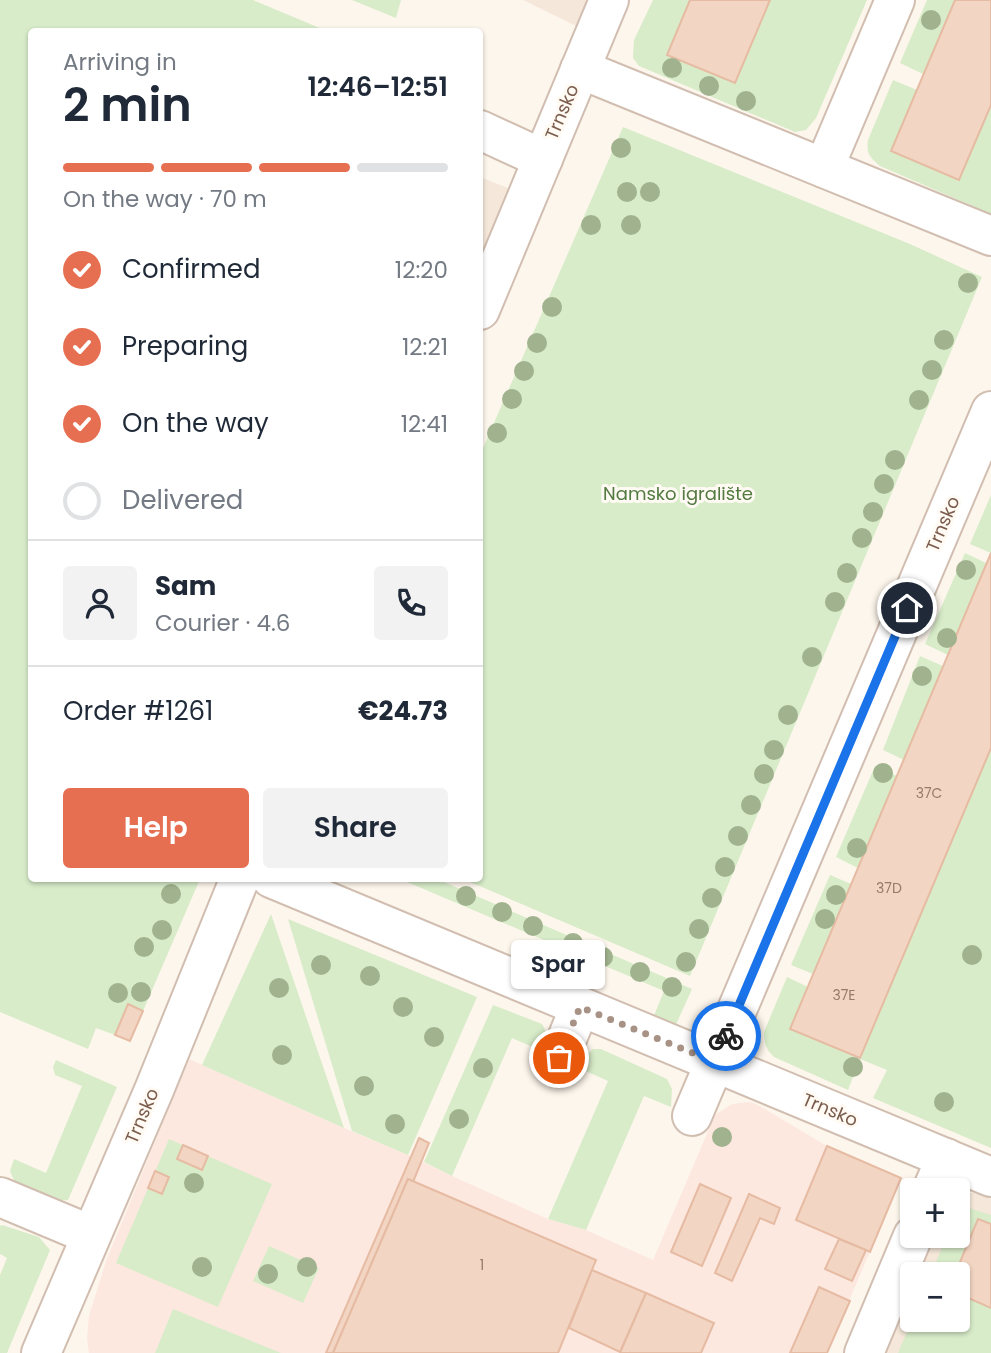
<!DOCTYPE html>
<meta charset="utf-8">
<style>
:root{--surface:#fff;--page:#f2f2f3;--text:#1f2937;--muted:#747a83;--line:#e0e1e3;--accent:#e76f51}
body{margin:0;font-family:Poppins,sans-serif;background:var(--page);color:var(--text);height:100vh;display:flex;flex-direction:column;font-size:26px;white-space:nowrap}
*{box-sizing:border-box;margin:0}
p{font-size:23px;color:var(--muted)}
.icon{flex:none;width:38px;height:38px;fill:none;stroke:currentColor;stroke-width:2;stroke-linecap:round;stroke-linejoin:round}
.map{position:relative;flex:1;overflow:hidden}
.sheet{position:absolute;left:28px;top:28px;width:455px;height:854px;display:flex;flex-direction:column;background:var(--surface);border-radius:7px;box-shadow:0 2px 5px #0004}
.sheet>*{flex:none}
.tools{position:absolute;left:900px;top:1178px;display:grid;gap:14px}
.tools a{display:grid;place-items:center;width:70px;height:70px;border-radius:7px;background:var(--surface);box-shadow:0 2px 5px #0004;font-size:35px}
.pin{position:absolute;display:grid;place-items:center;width:60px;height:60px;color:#fff;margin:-30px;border:4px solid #fff;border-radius:50%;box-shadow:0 2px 7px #0007}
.courier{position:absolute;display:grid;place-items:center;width:70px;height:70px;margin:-35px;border:5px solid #1a73e8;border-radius:50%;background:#fff;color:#222;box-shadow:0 2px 9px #0007}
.bubble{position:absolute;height:49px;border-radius:7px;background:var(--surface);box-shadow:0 2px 5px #0004;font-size:23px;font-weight:600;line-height:49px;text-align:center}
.summary em{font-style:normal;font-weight:600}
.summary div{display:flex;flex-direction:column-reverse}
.summary{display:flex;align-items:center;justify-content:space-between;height:119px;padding:0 35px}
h1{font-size:46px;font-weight:600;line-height:52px}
.bar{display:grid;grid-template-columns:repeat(4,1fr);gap:10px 7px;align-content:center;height:84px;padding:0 35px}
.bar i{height:9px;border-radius:5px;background:var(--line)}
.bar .on{background:var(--accent)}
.bar p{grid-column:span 4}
.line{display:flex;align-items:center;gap:18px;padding:0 35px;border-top:2px solid var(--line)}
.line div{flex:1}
.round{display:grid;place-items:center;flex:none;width:74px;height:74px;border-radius:7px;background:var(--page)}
ol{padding:0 35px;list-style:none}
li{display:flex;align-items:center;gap:21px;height:77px}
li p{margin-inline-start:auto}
li .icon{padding:7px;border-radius:50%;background:var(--accent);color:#fff;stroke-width:4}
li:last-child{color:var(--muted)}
li i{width:38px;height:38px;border:4px solid var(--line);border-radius:50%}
.action{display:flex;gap:14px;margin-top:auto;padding:14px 35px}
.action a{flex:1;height:80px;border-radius:7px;background:var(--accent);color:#fff;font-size:28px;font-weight:600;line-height:80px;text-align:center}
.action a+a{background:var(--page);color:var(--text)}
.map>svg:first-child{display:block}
</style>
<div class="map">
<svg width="991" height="1353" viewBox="0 0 991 1353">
<rect width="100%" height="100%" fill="#fdf6ec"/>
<!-- residential -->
<g fill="#f5e8da">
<path d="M 523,0 L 587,0 L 576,26 Z"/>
<path d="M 480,177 L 513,190 L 480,269 Z"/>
<path d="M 961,1193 L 979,1193 L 991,1198 L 991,1353 L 881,1353 L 912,1281 L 912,1320 L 957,1320 L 957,1274 L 915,1274 L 931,1236 L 957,1236 L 957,1195 Z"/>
</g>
<!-- commercial -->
<path fill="#fde8e0" d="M 189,1059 L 344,1128 L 408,1155 L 452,1176 L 548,1219 L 586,1230 L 653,1260 L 715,1115 L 732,1104 L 749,1102 L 756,1104 L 827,1146 L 901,1178 L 827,1353 L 89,1353 L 87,1339 L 89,1316 L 106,1261 Z"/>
<!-- green -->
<g fill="#d8ecc9">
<path d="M 0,0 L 253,0 L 327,31 L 32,32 L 32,878 L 200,879 L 143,1011 L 128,1004 L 115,1035 L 96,1028 L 88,1049 L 0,1012 Z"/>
<path d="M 352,0 L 401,0 L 396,18 Z"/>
<path d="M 653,0 L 690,0 L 667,55 L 735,83 L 770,0 L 867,0 L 816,118 L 806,130 L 795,132 L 639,66 L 633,58 L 634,40 Z"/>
<path d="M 927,0 L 955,0 L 923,74 L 900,63 Z"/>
<path d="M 893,80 L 917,90 L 891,151 L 959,180 L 991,105 L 991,214 L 880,166 C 870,157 866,154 868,140 Z"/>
<path d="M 623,127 L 910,244 L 982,277 L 690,976 L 463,879 L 480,878 L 480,455 Z"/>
<path d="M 991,495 L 991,553 L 970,544 Z"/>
<path d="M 965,553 L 986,563 L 948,655 L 925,644 Z"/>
<path d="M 920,656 L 943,666 L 904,760 L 883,750 Z"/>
<path d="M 991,747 L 991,1148 L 873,1098 L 887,1070 L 860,1059 L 848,1090 L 774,1057 C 766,1049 764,1044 764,1032 L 787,977 L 808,987 L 790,1029 L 860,1058 Z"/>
<path d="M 875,766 L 897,776 L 858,868 L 836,857 Z"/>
<path d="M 830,875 L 851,884 L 813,974 L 791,965 Z"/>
<path d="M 400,879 L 437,879 L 692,989 L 674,1029 L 653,1018 L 664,991 Z"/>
<path d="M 271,914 L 344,1128 L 202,1065 Z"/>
<path d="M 288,919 L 477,997 L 408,1155 L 352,1131 Z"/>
<path d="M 493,1005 L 542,1024 C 548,1033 546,1041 542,1051 L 512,1038 L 452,1176 L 424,1162 Z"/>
<path d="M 593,1049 L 601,1049 L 667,1079 L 672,1089 L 671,1107 L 644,1096 L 586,1230 L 548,1219 L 608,1081 L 579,1068 L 584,1057 Z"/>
<path d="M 56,1060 L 117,1087 L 68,1200 C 55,1202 30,1195 19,1186 C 15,1183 12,1176 10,1171 L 14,1159 L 46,1173 L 82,1086 L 55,1075 L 53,1067 Z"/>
<path d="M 169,1139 L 272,1184 L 218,1307 L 116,1263 Z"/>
<path d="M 969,1208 L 991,1215 L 991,1224 L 978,1219 L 955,1274 L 931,1274 L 947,1236 L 957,1236 C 957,1220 955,1217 969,1208 Z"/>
<path d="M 2,1225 L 39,1237 L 50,1250 L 7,1353 L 0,1353 L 0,1275 L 7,1258 L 0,1254 L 0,1226 Z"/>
<path d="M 269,1246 L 319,1268 L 303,1303 L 253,1281 Z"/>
<path d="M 957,1293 L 991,1308 L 991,1353 L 898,1353 L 912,1320 L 957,1320 Z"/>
<path d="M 173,1309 L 281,1353 L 155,1353 Z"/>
</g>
<!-- building -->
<g fill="#f3d5c3" stroke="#e6bba3" stroke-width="2">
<path d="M 690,0 L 770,0 L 735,83 L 667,55 Z"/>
<path d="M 955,0 L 991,0 L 991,105 L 959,180 L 891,151 Z"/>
<path d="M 991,553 L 991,748 L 860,1058 L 790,1029 Z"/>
<path d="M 128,1004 L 143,1011 L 130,1041 L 115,1035 Z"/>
<path d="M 419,1138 L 429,1143 L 413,1182 L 408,1179 L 333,1353 L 326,1353 Z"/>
<path d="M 183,1145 L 208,1156 L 202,1170 L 177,1159 Z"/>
<path d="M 827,1146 L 901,1178 L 870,1252 L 796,1220 Z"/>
<path d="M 155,1171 L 169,1177 L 162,1194 L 148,1188 Z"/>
<path d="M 408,1179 L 596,1260 L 558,1353 L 333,1353 Z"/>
<path d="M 700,1184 L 731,1198 L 702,1266 L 671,1252 Z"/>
<path d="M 749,1194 L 780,1208 L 774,1224 L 760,1218 L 732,1281 L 715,1273 Z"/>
<path d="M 978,1219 L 991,1224 L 991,1308 L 957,1293 L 957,1274 L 955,1274 Z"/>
<path d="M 839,1239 L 866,1250 L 852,1281 L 825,1269 Z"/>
<path d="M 592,1270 L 646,1293 L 620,1352 L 569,1328 Z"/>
<path d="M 819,1287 L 850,1301 L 827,1353 L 790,1353 Z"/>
<path d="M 646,1293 L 714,1323 L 701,1353 L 620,1353 Z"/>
</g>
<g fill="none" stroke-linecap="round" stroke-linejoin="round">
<!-- minor casing -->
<g stroke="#d1beb0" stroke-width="42">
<g id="minor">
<path d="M 580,69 L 991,236"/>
<path d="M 480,130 L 543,159"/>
<path d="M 824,168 L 895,0"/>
<path d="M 480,310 L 609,0"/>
<path d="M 271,878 L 991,1177"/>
<path d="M 559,1058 L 580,1007"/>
<path d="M 692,1116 L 991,411"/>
<path d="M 932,1190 L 946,1158"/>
<path d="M 0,1197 L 91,1235"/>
<path d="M 41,1353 L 154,1090 L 240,878"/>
<path d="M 864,1353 L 913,1236"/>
</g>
</g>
<!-- minor -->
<use href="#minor" stroke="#fff" stroke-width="38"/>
</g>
<!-- trees -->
<g fill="#a0b28e">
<circle cx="931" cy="20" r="10"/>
<circle cx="672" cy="68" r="10"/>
<circle cx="709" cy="86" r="10"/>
<circle cx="746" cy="101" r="10"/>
<circle cx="621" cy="148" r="10"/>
<circle cx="627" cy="192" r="10"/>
<circle cx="650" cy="192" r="10"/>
<circle cx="591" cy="225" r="10"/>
<circle cx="631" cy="225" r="10"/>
<circle cx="968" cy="283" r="10"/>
<circle cx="552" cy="307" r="10"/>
<circle cx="944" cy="340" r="10"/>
<circle cx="537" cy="343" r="10"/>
<circle cx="932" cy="370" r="10"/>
<circle cx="524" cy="371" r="10"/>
<circle cx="512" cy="399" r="10"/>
<circle cx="919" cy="400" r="10"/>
<circle cx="497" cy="433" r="10"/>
<circle cx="895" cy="460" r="10"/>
<circle cx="884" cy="484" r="10"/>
<circle cx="873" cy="512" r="10"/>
<circle cx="862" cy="538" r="10"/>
<circle cx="966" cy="570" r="10"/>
<circle cx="847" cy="573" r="10"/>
<circle cx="835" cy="602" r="10"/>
<circle cx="947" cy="638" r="10"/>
<circle cx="812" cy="657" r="10"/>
<circle cx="922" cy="676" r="10"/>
<circle cx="788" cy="715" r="10"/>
<circle cx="774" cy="750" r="10"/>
<circle cx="883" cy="773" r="10"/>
<circle cx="764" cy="774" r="10"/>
<circle cx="751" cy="805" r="10"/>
<circle cx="738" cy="836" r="10"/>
<circle cx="857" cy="848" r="10"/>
<circle cx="725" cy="867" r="10"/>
<circle cx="171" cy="894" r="10"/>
<circle cx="836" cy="895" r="10"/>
<circle cx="466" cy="896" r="10"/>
<circle cx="712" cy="898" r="10"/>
<circle cx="502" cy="912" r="10"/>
<circle cx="825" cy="919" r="10"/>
<circle cx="533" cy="926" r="10"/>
<circle cx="699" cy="929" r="10"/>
<circle cx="162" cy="930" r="10"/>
<circle cx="573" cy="943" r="10"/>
<circle cx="144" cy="947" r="10"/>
<circle cx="972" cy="955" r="10"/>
<circle cx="603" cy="957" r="10"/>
<circle cx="686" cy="962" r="10"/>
<circle cx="321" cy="965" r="10"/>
<circle cx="640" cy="972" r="10"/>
<circle cx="370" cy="976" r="10"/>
<circle cx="672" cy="987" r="10"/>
<circle cx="279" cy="988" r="10"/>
<circle cx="141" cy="992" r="10"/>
<circle cx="118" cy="993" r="10"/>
<circle cx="403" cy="1007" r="10"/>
<circle cx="434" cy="1037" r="10"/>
<circle cx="282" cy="1055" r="10"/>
<circle cx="853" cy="1067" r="10"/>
<circle cx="483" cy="1068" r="10"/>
<circle cx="364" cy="1086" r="10"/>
<circle cx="944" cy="1102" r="10"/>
<circle cx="459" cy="1119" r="10"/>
<circle cx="395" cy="1124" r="10"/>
<circle cx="722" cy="1137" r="10"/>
<circle cx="194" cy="1183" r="10"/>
<circle cx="202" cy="1267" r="10"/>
<circle cx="307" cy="1267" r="10"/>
<circle cx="268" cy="1274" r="10"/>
</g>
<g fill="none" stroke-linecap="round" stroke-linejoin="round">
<!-- done -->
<path stroke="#a89285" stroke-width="7" stroke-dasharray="0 12.6" d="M 559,1058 L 580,1007 L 715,1062 L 726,1036"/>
<!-- route -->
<path stroke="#1a73e8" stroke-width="9" d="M 726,1036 L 907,608"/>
</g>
<g text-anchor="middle" stroke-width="6" stroke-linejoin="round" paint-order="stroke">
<!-- number labels -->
<g font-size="14" fill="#987a6a">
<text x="929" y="798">37C</text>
<text x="889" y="893">37D</text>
<text x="844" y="1000">37E</text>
<text x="482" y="1270">1</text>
</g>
<!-- street labels -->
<g font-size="18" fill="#7a5c4d" stroke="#fffaf3">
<text transform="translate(562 112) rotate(-67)" y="6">Trnsko</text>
<text transform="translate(943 524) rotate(-67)" y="6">Trnsko</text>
<text transform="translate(830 1110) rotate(23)" y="6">Trnsko</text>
<text transform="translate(142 1116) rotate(-67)" y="6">Trnsko</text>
</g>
<!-- park labels -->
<g font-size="18" fill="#537a41" stroke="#fffaf3">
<text x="678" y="500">Namsko igralište</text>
</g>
</g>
</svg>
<div class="tools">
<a>+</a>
<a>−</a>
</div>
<div class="pin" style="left:559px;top:1058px;background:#ea580c"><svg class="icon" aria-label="bag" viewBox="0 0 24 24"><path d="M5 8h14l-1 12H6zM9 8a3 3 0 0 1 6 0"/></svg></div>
<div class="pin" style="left:907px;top:608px;background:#1f2937"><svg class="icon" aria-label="home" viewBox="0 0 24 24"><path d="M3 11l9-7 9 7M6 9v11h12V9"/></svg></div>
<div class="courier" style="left:726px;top:1036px"><svg class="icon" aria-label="bike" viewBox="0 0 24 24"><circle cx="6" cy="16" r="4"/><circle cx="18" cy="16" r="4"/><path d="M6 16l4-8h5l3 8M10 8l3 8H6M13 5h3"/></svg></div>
<div class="bubble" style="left:511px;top:940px;width:94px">Spar</div>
<section class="sheet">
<div class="summary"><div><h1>2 min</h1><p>Arriving in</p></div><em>12:46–12:51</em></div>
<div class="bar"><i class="on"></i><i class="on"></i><i class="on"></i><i></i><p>On the way · 70 m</p></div>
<ol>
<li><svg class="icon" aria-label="check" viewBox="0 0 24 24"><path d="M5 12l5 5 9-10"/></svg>Confirmed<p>12:20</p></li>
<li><svg class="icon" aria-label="check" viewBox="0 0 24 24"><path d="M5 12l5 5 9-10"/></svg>Preparing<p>12:21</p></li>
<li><svg class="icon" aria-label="check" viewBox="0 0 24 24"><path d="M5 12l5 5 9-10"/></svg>On the way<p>12:41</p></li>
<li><i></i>Delivered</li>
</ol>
<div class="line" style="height:126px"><a class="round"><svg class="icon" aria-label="person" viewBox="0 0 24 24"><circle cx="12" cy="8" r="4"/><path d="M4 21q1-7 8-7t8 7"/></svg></a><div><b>Sam</b><p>Courier · 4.6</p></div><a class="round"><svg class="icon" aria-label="phone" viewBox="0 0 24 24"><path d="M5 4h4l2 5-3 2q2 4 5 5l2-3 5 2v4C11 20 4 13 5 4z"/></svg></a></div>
<div class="line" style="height:91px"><div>Order #1261</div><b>€24.73</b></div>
<div class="action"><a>Help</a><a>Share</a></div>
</section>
</div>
